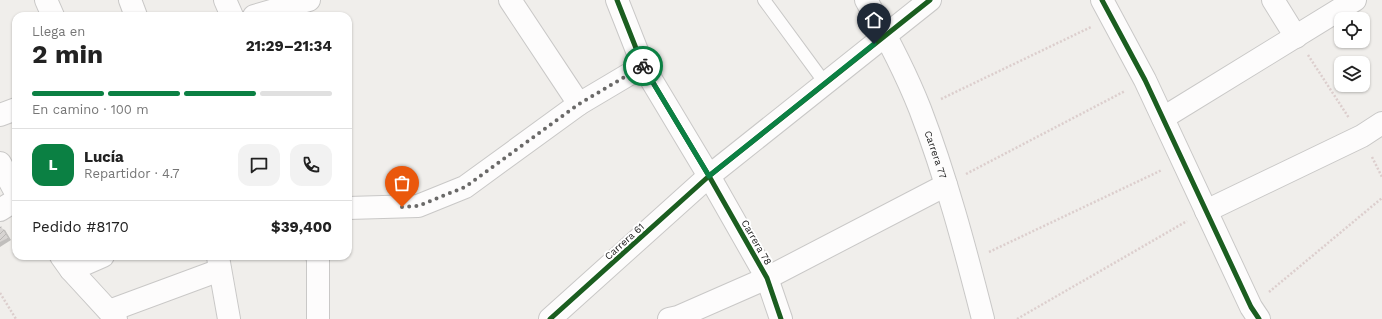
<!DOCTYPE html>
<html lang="es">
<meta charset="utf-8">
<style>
:root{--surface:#fff;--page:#f2f2f2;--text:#222;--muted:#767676;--line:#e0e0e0;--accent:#0b8043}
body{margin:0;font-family:"Work Sans",sans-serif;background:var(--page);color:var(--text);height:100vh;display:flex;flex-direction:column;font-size:15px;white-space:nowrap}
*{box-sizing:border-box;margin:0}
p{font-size:13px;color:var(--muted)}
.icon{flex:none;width:22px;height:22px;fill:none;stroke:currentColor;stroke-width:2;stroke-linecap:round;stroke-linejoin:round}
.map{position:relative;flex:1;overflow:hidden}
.details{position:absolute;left:12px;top:12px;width:340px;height:248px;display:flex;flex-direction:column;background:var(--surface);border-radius:12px;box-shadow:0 1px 3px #0004}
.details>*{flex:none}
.fabs{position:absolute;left:1334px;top:12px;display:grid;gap:8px}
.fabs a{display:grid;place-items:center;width:36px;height:36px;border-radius:8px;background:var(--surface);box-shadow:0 1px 3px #0004;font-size:20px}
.pin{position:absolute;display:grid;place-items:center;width:34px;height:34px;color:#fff;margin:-41px -17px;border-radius:50% 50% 50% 0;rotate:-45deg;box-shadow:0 0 4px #0007}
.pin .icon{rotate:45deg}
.courier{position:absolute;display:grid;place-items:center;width:40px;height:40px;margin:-20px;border:3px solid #0b8043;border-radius:50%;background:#fff;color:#222;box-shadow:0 1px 5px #0007}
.overview em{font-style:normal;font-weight:700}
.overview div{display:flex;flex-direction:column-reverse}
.overview{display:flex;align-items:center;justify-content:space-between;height:68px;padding:0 20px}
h1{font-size:26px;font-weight:700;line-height:30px}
.bar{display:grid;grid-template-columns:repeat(4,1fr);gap:6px 4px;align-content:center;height:48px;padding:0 20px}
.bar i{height:5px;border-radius:3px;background:var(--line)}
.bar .on{background:var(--accent)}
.bar p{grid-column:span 4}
.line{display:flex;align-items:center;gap:10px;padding:0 20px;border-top:1px solid var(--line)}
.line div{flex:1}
.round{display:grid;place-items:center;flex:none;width:42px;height:42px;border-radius:12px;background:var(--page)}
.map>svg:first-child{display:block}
</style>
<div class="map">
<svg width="1382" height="319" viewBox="0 0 1382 319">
<defs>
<pattern id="building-hatch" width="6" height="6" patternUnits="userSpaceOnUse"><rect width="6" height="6" fill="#d7d4d2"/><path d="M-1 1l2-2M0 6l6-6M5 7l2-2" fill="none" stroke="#b8b6b4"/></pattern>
</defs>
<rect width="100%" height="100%" fill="#f0eeeb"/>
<!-- shadow -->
<path fill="#0003" d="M 0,228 L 5,230 L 11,240 L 0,247 Z"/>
<!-- building -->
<path fill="url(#building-hatch)" d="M 1,226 L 8,238 L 0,242 L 0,227 Z"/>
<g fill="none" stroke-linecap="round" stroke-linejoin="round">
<!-- service casing -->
<g stroke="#c9c8c7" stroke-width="14">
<path id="service" d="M 764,0 L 825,83"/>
</g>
<!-- minor casing -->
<g stroke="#c9c8c7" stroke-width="24">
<g id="minor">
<path d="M 46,0 L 53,16"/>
<path d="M 130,0 L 136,16"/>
<path d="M 225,0 L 232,16"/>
<path d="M 510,0 L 579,104"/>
<path d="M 617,0 L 643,66 L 709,176 L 767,278 L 781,319"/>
<path id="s1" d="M 866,0 C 886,35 905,71 920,109 C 946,177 965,248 983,319"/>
<path d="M 1102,0 L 1145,80 L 1251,307 L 1259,319"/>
<path d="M 1273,0 L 1296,37"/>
<path d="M 254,16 L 309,0"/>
<path d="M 0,115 L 16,109"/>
<path d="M 1163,118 L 1355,0"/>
<path d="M 0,163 L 16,193"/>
<path d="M 348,208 L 418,206 L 465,187 L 579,104 L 643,66"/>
<path d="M 0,210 L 16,200"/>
<path d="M 1206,211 L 1362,136 L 1382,123"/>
<path d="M 61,256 L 71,270 L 116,319"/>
<path d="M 317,256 L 318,260 L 318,318"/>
<path d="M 218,257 L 229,319"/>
<path d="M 71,270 L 103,256"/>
<path d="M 109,311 L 220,270"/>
<path d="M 550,319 L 709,176 L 930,0"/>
<path d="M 669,319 L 678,317 L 767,278 L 946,185"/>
</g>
</g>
<!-- path -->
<g stroke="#dccecd" stroke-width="2.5" stroke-dasharray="2 2" stroke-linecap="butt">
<path d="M 1308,55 L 1349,118"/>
<path d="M 941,99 L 1091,27"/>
<path d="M 1372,157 L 1382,177"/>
<path d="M 966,174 L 1125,91"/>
<path d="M 989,252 L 1162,170"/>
<path d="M 1269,292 L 1382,198"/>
<path d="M 0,293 L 16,319"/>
<path d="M 1017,319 L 1187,221"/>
</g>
<!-- service -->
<use href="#service" stroke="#fdfcfc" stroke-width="12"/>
<!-- minor -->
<use href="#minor" stroke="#fdfcfc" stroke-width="22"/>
<!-- cycleway casing -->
<g stroke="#fff" stroke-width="8">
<g id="cycleway">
<path d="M 617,0 L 643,66 L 709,176 L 767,278 L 781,319"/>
<path d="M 1102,0 L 1145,80 L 1251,307 L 1259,319"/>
<path d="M 550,319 L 709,176 L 930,0"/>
</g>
</g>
<!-- cycleway -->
<use href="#cycleway" stroke="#1b5e20" stroke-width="5"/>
</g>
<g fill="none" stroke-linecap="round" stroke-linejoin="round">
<!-- done -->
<path stroke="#6a6968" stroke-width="4" stroke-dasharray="0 7.2" d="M 402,207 L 418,206 L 465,187 L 579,104 L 643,66"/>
<!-- route -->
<path stroke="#0b8043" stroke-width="5" d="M 643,66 L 709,176 L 874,44"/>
</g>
<g text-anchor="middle" stroke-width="4" stroke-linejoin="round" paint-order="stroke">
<!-- street labels -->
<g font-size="10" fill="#222" stroke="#fff">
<text dy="4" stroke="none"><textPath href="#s1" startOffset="170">Carrera 77</textPath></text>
<text transform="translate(624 241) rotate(-42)" y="4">Carrera 61</text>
<text transform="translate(757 242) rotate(60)" y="4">Carrera 78</text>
</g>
</g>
</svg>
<div class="fabs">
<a><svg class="icon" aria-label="locate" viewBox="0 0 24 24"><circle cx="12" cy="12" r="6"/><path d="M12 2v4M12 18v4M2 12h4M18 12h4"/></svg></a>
<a><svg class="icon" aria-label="layers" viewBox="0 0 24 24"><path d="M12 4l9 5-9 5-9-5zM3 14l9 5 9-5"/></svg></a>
</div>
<div class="pin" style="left:402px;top:207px;background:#ea580c"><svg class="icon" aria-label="bag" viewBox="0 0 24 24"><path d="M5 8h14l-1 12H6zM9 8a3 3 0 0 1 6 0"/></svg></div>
<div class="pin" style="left:874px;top:44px;background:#1f2937"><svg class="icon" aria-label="home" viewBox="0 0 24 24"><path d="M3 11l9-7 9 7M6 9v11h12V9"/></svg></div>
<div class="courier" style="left:643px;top:66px"><svg class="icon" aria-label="bike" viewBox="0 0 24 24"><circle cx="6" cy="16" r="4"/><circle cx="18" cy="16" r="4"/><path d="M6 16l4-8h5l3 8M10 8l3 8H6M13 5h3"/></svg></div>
<section class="details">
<div class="overview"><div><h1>2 min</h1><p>Llega en</p></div><em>21:29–21:34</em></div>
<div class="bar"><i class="on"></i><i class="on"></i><i class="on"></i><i></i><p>En camino · 100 m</p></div>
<div class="line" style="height:72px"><b class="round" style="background:var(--accent);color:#fff">L</b><div><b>Lucía</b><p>Repartidor · 4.7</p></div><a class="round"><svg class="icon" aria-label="chat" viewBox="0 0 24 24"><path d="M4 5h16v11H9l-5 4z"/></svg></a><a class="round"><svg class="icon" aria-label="phone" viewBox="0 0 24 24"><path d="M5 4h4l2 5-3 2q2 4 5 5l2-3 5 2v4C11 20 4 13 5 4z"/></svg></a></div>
<div class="line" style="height:52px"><div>Pedido #8170</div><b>$39,400</b></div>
</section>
</div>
